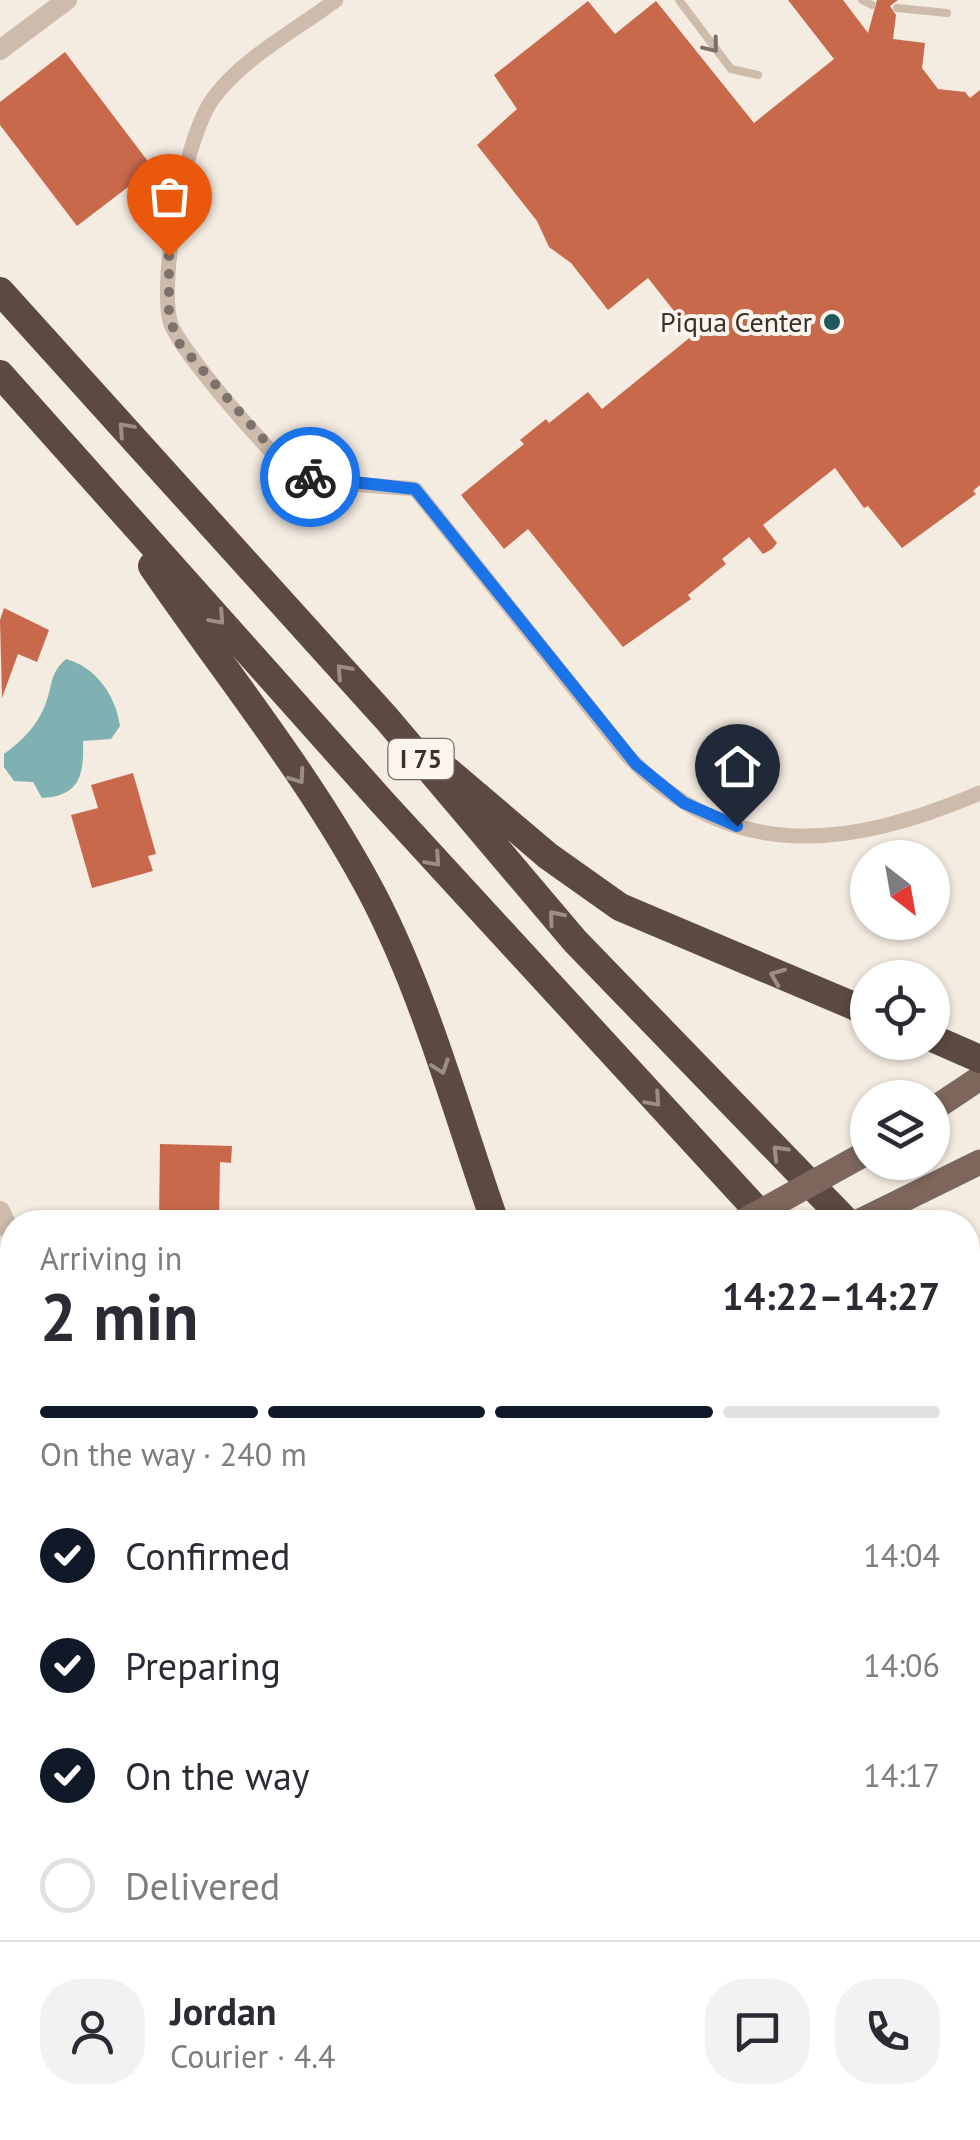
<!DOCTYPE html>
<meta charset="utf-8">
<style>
:root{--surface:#fff;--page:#f2f2f3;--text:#2b2b33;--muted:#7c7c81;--line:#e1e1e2;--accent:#111827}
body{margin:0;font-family:"PT Sans",sans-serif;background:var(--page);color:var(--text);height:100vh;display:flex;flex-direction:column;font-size:38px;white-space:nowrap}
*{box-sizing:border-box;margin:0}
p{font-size:32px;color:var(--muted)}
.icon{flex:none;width:55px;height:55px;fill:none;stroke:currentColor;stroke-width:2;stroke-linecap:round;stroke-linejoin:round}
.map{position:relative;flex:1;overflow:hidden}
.panel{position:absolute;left:0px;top:1210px;width:980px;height:930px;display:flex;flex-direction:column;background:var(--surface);border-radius:40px 40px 0 0;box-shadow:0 2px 8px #0004}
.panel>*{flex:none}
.needle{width:65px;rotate:149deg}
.tools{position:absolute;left:850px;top:840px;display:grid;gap:20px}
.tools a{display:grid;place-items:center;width:100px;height:100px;border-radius:50%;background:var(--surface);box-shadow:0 2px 8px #0004;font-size:50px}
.pin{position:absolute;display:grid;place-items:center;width:85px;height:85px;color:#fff;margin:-102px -42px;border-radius:50% 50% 50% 0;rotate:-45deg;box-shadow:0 0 10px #0007}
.pin .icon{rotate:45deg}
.courier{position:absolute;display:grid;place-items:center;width:100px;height:100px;margin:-50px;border:8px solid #1a73e8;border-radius:50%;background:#fff;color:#222;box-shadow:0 2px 12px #0007}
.summary em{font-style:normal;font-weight:600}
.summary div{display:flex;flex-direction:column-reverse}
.summary{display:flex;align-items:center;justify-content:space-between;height:170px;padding:0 40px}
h1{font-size:65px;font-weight:600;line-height:75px}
.bar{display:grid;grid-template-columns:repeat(4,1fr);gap:15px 10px;align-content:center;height:120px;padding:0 40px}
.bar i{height:12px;border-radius:8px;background:var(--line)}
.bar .current{background:var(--accent)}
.bar p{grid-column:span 4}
.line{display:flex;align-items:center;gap:25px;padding:0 40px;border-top:2px solid var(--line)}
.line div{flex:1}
.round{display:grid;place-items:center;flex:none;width:105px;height:105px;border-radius:40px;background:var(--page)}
ol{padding:0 40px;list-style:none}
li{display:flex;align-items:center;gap:30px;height:110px}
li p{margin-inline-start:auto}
li .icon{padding:10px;border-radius:50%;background:var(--accent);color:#fff;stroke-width:4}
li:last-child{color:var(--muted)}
li i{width:55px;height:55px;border:5px solid var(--line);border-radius:50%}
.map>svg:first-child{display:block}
</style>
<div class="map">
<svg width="980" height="2140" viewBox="0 0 980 2140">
<rect width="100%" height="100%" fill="#f4ebe1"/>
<!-- green -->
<path fill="#b8c4a0" d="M 980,1676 L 980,1774 L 968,1780 L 968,1684 Z"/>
<!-- water -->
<path fill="#7fb0b2" d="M 66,659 C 96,667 116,696 120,726 L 111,739 L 83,741 C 84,775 80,796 42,798 L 33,782 L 14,781 L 4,767 L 4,754 C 22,741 38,725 46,703 C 53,683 50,673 66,659 Z"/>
<!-- building -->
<g fill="#c8694b">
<path d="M 788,0 L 843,0 L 868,33 L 877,0 L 898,0 L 890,6 L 896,15 L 893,39 L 925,43 L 922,68 L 938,89 L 965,92 L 970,98 L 980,90 L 980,485 L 973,491 L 976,494 L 902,548 L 868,506 L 864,508 L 835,468 L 763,525 L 777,543 L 772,549 L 763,554 L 749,537 L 722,559 L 726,564 L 688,595 L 691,599 L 623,647 L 528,529 L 504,549 L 461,495 L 524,444 L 520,440 L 546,419 L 549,423 L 588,392 L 602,409 L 693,335 L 648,278 L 608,310 L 571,263 L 549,247 L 537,221 L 477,145 L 517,109 L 494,75 L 588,1 L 615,34 L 656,1 L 754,123 L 834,59 Z"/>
<path d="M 65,52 L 153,168 L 77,226 L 0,125 L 0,102 Z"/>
<path d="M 4,608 L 49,630 L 37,662 L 18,654 L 2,698 L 0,620 Z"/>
<path d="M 133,773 L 156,854 L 148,856 L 153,871 L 92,888 L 71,815 L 98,808 L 91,785 Z"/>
<path d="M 160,1144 L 232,1146 L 231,1163 L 220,1162 L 219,1222 L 159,1222 Z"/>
<path d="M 12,1466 L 12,1511 L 0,1518 L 0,1472 Z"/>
<path d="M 980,1782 L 980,1847 L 968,1833 L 973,1820 L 968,1813 L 968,1793 Z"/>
<path d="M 29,2128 L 302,2128 L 308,2140 L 4,2140 Z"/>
</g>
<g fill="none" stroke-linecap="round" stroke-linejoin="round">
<!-- service -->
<g stroke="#cdbbac" stroke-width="8">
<path d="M 679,0 L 731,69 L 758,75"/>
<path d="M 862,0 L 872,5"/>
<path d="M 897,8 L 947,13"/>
<path d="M 0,1911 L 12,1905"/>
<path d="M 0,2094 L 12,2093"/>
<path d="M 382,2128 L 388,2140"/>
</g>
<!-- minor -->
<g stroke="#cdbbac" stroke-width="15">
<path d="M 336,0 C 296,30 241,59 212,100 C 185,139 159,275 170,321 C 175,345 273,459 295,473 C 313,484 390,486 415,489 L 627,755 C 731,866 852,847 980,793"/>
<path d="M 0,1438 L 12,1432"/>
<path d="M 859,2128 L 866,2140"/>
</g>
<!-- tertiary -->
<g stroke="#cdbbac" stroke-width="20">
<path d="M 0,50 L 67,0"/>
<path d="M 0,1211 L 12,1236"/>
<path d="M 458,2128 L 465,2140"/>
</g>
<!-- primary -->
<g stroke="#7d675c" stroke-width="25">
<path d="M 932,1110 L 980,1078"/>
<path d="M 858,1222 L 980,1162"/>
<path d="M 0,1656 L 12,1649"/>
</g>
<!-- motorway -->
<g stroke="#5c4a42" stroke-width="28">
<path d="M 0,291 L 387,719 L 575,941 L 847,1222"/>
<path d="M 0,374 L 383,803 L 768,1222"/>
<path d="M 152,566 C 226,674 312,779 373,895 C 426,997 457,1114 495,1222"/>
<path d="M 448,771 L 548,856 L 620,907 L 868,1012"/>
<path d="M 932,1038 L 980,1059"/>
<path d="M 968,1348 L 980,1361"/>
<path d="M 968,1430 L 980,1444"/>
<path d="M 968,1618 L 980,1623"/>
</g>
<!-- primary-bridge -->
<path stroke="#7d675c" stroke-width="25" d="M 742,1222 L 868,1152"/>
</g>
<!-- one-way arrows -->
<defs><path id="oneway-chevron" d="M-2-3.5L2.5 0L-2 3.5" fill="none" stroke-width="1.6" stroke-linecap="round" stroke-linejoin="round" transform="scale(2.5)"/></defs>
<use stroke="#7d6f65" href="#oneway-chevron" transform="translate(712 46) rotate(51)"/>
<g stroke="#9c8e87">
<use href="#oneway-chevron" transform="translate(125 429) rotate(-132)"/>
<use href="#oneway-chevron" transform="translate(218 618) rotate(48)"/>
<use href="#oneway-chevron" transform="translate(343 671) rotate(-132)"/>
<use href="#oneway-chevron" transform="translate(298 777) rotate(55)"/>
<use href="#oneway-chevron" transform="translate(434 860) rotate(48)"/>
<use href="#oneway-chevron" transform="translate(555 917) rotate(-130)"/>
<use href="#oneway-chevron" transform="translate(777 976) rotate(-158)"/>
<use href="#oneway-chevron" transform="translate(441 1067) rotate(71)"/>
<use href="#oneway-chevron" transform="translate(654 1100) rotate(48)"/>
<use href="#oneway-chevron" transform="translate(779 1152) rotate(-134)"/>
</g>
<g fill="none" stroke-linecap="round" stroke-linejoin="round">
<!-- done -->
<path stroke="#7c716b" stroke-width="10" stroke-dasharray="0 18" d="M 169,256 L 169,316 L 178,342 L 287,466 L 310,477"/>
<!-- route -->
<path stroke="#1a73e8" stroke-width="12" d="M 310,477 L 415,489 L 636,764 L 684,803 L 737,826"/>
</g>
<!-- markers -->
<circle fill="#1f5a5e" stroke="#fbf5ee" stroke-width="4" cx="832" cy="322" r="10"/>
<g text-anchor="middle" stroke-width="8" stroke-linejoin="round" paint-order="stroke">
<!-- shield labels -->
<rect fill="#fbf5ee" stroke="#756b66" stroke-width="2.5" x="388.5" y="739" width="65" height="40" rx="8"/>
<g font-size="25" font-weight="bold" fill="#3b302b">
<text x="421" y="768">I 75</text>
</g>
<!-- poi labels -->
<g font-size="28" fill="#3b302b" stroke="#fbf5ee" text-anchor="end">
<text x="812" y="332">Piqua Center</text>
</g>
</g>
</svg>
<div class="tools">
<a><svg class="needle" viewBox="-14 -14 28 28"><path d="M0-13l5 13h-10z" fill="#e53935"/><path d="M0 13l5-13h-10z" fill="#7c7c81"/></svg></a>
<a><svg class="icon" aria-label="locate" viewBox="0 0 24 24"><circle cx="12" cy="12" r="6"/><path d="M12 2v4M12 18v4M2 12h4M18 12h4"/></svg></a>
<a><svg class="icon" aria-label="layers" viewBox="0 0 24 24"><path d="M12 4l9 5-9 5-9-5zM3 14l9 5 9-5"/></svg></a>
</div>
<div class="pin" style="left:169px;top:256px;background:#ea580c"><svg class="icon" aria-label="bag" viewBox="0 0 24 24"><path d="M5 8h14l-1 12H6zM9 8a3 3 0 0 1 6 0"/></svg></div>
<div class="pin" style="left:737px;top:826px;background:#1f2937"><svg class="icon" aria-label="home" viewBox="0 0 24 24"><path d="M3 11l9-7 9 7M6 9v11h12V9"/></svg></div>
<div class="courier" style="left:310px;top:477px"><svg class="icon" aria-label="bike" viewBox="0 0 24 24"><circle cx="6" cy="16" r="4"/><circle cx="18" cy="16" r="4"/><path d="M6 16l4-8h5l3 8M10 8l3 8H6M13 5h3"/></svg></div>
<section class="panel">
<div class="summary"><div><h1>2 min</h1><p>Arriving in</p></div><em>14:22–14:27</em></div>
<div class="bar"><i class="current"></i><i class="current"></i><i class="current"></i><i></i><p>On the way · 240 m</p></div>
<ol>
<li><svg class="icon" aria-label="check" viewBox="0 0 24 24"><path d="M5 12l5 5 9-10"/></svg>Confirmed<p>14:04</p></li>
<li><svg class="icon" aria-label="check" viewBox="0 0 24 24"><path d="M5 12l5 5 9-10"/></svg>Preparing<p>14:06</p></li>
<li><svg class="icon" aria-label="check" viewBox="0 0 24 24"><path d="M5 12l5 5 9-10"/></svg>On the way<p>14:17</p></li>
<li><i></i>Delivered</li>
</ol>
<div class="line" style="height:180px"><a class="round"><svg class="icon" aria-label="person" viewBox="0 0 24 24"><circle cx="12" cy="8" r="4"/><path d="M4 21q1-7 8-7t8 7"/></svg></a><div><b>Jordan</b><p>Courier · 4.4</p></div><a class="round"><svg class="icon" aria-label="chat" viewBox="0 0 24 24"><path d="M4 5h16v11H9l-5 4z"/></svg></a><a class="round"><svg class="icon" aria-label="phone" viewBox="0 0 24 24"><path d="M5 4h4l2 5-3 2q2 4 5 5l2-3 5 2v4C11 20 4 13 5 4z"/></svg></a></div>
</section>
</div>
